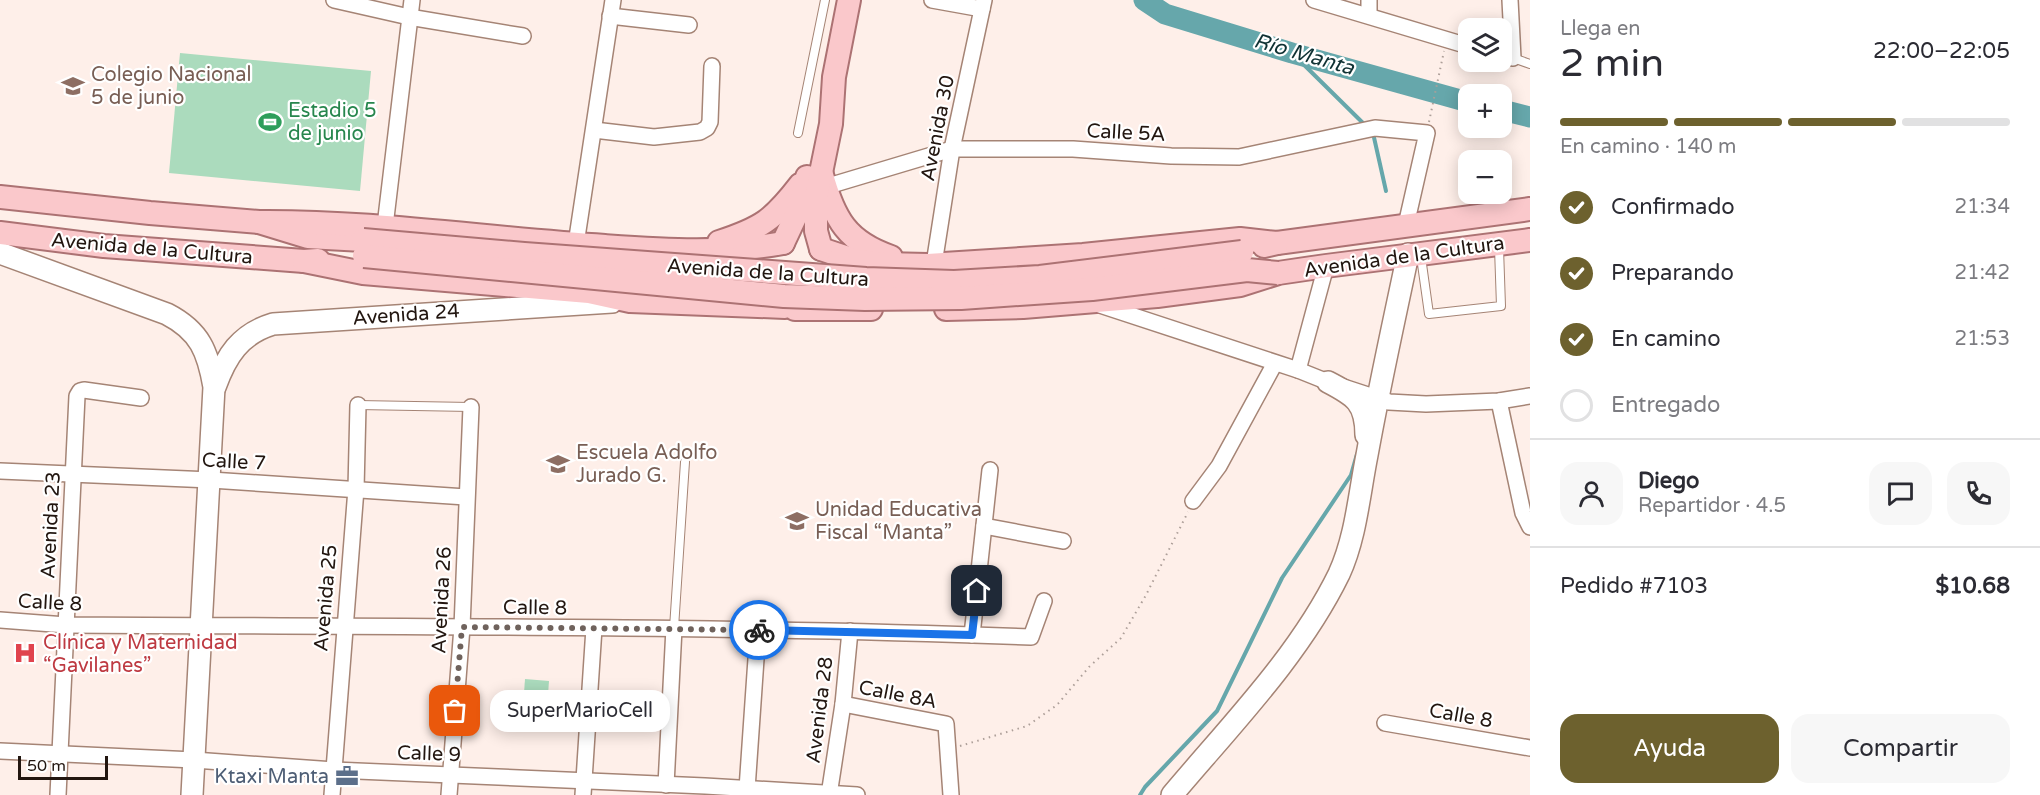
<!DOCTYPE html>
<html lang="es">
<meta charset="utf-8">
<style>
:root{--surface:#fff;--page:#f7f7f7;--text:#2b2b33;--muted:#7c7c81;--line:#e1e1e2;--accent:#6d612e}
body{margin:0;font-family:"Varela Round",sans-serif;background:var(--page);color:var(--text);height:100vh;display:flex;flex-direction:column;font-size:22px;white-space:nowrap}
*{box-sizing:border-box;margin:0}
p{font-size:20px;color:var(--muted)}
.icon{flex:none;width:33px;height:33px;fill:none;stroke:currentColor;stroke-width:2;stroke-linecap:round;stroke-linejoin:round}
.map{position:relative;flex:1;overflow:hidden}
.details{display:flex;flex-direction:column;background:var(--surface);width:510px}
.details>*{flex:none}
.tools{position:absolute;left:1458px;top:18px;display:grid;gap:12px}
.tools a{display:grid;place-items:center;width:54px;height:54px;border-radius:12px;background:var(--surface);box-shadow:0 3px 15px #0003;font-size:30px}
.scale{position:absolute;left:18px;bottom:15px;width:90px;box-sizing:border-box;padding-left:6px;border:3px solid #221610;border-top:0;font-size:16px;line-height:21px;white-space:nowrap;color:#221610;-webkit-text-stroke:4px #fff;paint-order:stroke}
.pin{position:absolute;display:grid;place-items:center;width:51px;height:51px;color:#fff;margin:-26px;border-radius:12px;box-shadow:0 3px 9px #0006}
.courier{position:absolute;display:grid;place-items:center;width:60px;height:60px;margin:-30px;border:4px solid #1a73e8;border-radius:50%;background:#fff;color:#222;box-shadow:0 2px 8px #0007}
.bubble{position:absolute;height:42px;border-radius:18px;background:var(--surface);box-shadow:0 3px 15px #0003;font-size:20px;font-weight:600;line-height:42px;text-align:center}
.head em{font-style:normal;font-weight:600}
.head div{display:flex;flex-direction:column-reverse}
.head{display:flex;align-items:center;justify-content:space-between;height:102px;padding:0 30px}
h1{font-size:39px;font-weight:600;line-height:45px}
.bar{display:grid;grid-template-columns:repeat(4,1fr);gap:9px 6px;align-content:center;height:72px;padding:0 30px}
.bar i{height:8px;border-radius:4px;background:var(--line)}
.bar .active{background:var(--accent)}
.bar p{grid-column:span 4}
.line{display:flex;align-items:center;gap:15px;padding:0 30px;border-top:2px solid var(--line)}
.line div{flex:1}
.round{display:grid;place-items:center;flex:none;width:63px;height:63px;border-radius:18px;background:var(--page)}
ol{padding:0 30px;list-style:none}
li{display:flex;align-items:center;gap:18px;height:66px}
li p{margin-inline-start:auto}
li .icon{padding:6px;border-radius:50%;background:var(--accent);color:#fff;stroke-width:4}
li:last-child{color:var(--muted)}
li i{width:33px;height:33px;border:3px solid var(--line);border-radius:50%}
.primary-button{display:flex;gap:12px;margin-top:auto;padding:12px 30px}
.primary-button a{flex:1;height:69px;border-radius:18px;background:var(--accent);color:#fff;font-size:24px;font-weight:600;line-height:69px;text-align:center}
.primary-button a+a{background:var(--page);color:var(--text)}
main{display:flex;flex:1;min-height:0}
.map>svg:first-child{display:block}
</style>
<main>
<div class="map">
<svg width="1530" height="795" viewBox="0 0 1530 795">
<rect width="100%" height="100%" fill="#feefe9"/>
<!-- green -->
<g fill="#abdbbd">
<path d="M 180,53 L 371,71 L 360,191 L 169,173 Z"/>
<path d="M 525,679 L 549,681 L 546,722 L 522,721 Z"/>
</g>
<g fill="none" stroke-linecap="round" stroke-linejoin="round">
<!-- stream -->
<g stroke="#66a7ab" stroke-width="4">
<path d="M 1292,53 L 1366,126"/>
<path d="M 1373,133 L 1386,191"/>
<path d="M 1140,795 L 1145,787 L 1217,711 L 1282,578 L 1351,475 L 1357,454"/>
</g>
<!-- river -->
<g stroke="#66a7ab" stroke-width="21">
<path d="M 1144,0 L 1165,14 L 1292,53 L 1468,102"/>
<path d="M 1502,110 L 1530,117"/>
</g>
<!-- lane casing -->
<g stroke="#a58475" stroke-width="10">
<g id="lane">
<path d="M 1513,58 L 1530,64"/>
<path d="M 798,133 L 825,0"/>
<path d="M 1421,257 L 1429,314 L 1501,306 L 1499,248"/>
<path d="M 358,405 L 471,407"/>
<path d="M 674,628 L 685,462"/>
</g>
</g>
<!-- street casing -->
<g stroke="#a58475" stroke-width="18">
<g id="street">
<path d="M 334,0 L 409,17 L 523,36"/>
<path d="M 932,0 L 982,9"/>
<path d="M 1314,0 L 1468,46"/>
<path d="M 1369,15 L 1369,0"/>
<path d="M 610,16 L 689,25"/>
<path d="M 1502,55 L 1513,58 L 1510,0"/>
<path d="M 594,130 L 654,137 L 700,132 L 707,128 L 710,122 L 712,66"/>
<path d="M 825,187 L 952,149 L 1073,149 L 1171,156 L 1239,157 L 1375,128 L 1427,133 L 1406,225"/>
<path d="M 385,226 L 412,0"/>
<path d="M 576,244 L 613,0"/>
<path d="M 934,264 L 952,149 L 984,0"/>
<path d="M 1097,304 L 1298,370 L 1328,382 L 1389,402 L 1426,404 L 1499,401 L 1530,396"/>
<path d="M 1298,370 L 1326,266"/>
<path d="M 1499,401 L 1523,513 L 1530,527"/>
<path d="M 0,471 L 211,480 L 466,497"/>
<path d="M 1193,501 L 1219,466 L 1275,363"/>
<path d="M 984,526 L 1063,541"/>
<path d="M 0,620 L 66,625 C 388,627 709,625 1031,637 L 1044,601"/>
<path d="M 972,635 L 990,470"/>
<path d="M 843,704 L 946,724 L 951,795"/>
<path d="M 1385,723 L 1530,748"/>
<path d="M 0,751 L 194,760 L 334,770 L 705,786 L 857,795"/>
<path d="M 666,785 L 674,628"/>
<path d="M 747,789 L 758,630"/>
<path d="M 58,795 L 77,396 L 80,391 L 84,390 L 141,398"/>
<path d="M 332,795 L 356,489 L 358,405"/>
<path d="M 449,795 L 462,627 L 471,407"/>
<path d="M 583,795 L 594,628"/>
<path d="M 829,795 L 843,704 L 850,631"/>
</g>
</g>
<!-- secondary casing -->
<g stroke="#a58475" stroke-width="24">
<g id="secondary">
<path d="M 0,253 L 167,314 C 200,331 208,352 214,387 L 192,795"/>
<path d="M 1328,382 C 1355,396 1366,403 1366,435"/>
<path d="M 215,387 C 226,356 240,334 273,324 L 612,302"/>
<path d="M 1172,795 C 1230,726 1299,656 1339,574 C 1356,537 1359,495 1367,455 C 1379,388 1394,321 1408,254"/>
</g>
</g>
<!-- primary casing -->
<g stroke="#ac7273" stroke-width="26">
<g id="primary">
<path d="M 822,175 C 834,219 847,242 891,257"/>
<path d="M 0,197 L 150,213 L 259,222 L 308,237 L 363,240"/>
<path d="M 259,222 C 376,221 489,239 605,246 C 665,250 723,254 783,243"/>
<path d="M 0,233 L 104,246 L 304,261 L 318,260"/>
<path d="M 719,242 C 762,228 773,220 800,185"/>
<path d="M 783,243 L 799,209 L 807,177"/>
<path d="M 1264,246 L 1277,243 L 1530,209"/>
<path d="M 821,249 L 857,261 L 883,264 L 928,265 L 1083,255 L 1240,239 L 1277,243"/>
<path d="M 821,249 L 816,231 L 816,197 L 831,124 L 834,77 L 849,0"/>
<path d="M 304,261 L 363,273 L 589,292 L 630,301 L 785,307"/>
<path d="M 795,309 L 871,309"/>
<path d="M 946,309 L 1023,307 L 1157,296 L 1240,285 L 1278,273 L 1326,266 L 1530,240"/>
</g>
</g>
<!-- path -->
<g stroke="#ad9f99" stroke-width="2" stroke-dasharray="1.5 4.5" stroke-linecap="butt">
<path d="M 1429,122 L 1444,51"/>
<path d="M 960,746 L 1027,726 L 1057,705 L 1089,667 L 1121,638 L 1146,595 L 1188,512"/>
</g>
<!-- lane -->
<use href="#lane" stroke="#fff" stroke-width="8"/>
<!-- street -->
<use href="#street" stroke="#fff" stroke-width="15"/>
<!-- secondary -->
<use href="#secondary" stroke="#fff" stroke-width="21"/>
<!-- primary -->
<use href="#primary" stroke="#fac8cb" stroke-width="22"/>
<!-- primary-bridge casing -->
<g stroke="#ac7273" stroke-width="26" stroke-linecap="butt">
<g id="primary-bridge">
<path d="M 363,240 L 524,254 L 866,279 L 954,282 L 1040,277 L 1242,252"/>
<path d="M 364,256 L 784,296 L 865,299 L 961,298 L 1092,289 L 1247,270 L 1278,273"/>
</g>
</g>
<!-- primary-bridge -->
<use href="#primary-bridge" stroke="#fac8cb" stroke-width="22"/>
</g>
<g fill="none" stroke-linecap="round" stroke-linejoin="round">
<!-- done -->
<path stroke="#6f625c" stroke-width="6" stroke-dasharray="0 10.8" d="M 455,711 L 462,627 L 759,630"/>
<!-- route -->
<path stroke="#1a73e8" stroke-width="8" d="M 759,630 L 972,635 L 977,591"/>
</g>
<!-- icons -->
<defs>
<g id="school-bare" transform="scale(1.8)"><path d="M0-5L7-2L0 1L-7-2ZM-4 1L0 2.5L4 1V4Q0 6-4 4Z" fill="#8d6e63" stroke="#fff" stroke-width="2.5" paint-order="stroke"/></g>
<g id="stadium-bare" transform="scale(1.8)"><path d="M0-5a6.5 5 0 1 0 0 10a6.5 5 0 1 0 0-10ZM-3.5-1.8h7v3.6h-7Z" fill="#2e9e5b" stroke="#fff" stroke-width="2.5" paint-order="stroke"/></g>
<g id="hospital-bare" transform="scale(1.8)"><path d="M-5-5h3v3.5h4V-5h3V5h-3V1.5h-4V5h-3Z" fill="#e0444e" stroke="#fff" stroke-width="2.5" paint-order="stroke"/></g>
<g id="office-bare" transform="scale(1.8)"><path d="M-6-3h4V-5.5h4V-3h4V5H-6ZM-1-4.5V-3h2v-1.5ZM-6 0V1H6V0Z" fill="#5c6f8a" stroke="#fff" stroke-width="2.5" paint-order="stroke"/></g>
</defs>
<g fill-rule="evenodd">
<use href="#school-bare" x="73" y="86"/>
<use href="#stadium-bare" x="270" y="122"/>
<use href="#school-bare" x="558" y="464"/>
<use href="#school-bare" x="797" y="521"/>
<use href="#hospital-bare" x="25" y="653"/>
<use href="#office-bare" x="347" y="776"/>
</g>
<g text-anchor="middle" stroke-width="4.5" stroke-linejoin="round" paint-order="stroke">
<!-- education labels -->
<g font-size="20" fill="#785e54" stroke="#fff" text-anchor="start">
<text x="91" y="81">Colegio Nacional<tspan x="91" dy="23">5 de junio</tspan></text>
<text x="576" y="459">Escuela Adolfo<tspan x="576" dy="23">Jurado G.</tspan></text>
<text x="815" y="516">Unidad Educativa<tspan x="815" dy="23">Fiscal “Manta”</tspan></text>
</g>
<!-- leisure labels -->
<g font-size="20" fill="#27864d" stroke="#fff" text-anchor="start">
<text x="288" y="117">Estadio 5<tspan x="288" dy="23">de junio</tspan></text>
</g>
<!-- street labels -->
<g font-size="20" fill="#221610" stroke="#fff">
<text transform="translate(937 128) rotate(-79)" y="7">Avenida 30</text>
<text transform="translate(1126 132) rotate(3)" y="7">Calle 5A</text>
<text transform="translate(152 248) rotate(5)" y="7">Avenida de la Cultura</text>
<text transform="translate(1404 256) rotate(-8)" y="7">Avenida de la Cultura</text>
<text transform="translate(768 272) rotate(4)" y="7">Avenida de la Cultura</text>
<text transform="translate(406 314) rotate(-4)" y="7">Avenida 24</text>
<text transform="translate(234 461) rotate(3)" y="7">Calle 7</text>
<text transform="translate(50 525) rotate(-87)" y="7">Avenida 23</text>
<text transform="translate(325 598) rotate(-85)" y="7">Avenida 25</text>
<text transform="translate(441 600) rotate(-87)" y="7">Avenida 26</text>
<text transform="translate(50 602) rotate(3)" y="7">Calle 8</text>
<text transform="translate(535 607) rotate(1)" y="7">Calle 8</text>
<text transform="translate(898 694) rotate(11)" y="7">Calle 8A</text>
<text transform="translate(819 710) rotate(-83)" y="7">Avenida 28</text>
<text transform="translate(1461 715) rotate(10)" y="7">Calle 8</text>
<text transform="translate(429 753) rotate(2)" y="7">Calle 9</text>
</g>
<!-- health labels -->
<g font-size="20" fill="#be3a42" stroke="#fff" text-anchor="start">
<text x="43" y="649">Clínica y Maternidad<tspan x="43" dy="23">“Gavilanes”</tspan></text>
</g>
<!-- service labels -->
<g font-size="20" fill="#4e5e75" stroke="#fff" text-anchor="end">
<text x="329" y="783">Ktaxi Manta</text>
</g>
<!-- water labels -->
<g font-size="21" font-style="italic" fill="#0f3133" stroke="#fff">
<text transform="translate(1304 54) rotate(16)" y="7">Río Manta</text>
</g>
</g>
</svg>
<div class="tools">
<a><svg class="icon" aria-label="layers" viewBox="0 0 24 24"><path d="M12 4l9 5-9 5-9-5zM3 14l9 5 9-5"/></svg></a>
<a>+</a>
<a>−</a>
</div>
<div class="scale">50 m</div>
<div class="pin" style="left:455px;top:711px;background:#ea580c"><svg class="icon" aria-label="bag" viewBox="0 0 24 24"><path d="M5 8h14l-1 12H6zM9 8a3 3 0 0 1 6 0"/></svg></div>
<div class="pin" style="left:977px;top:591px;background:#1f2937"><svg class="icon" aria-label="home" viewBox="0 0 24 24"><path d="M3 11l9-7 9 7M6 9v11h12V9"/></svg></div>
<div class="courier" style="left:759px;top:630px"><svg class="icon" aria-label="bike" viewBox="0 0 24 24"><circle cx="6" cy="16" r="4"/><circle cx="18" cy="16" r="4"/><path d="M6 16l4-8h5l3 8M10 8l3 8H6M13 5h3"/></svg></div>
<div class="bubble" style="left:490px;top:690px;width:180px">SuperMarioCell</div>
</div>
<section class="details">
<div class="head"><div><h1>2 min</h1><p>Llega en</p></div><em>22:00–22:05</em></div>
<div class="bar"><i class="active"></i><i class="active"></i><i class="active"></i><i></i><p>En camino · 140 m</p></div>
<ol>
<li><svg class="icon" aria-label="check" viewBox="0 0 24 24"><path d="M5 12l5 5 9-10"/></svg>Confirmado<p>21:34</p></li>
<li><svg class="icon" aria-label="check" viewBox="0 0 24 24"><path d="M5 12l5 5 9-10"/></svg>Preparando<p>21:42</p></li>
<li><svg class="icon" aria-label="check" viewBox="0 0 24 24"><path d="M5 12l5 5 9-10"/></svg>En camino<p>21:53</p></li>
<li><i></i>Entregado</li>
</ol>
<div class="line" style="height:108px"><a class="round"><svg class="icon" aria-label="person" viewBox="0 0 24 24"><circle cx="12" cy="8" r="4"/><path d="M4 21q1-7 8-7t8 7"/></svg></a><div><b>Diego</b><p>Repartidor · 4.5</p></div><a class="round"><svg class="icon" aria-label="chat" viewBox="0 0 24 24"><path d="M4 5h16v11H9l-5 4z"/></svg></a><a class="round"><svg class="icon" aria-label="phone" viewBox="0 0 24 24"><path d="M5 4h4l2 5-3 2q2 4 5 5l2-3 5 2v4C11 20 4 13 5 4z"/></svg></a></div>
<div class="line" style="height:78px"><div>Pedido #7103</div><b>$10.68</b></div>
<div class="primary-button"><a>Ayuda</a><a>Compartir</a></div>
</section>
</main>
